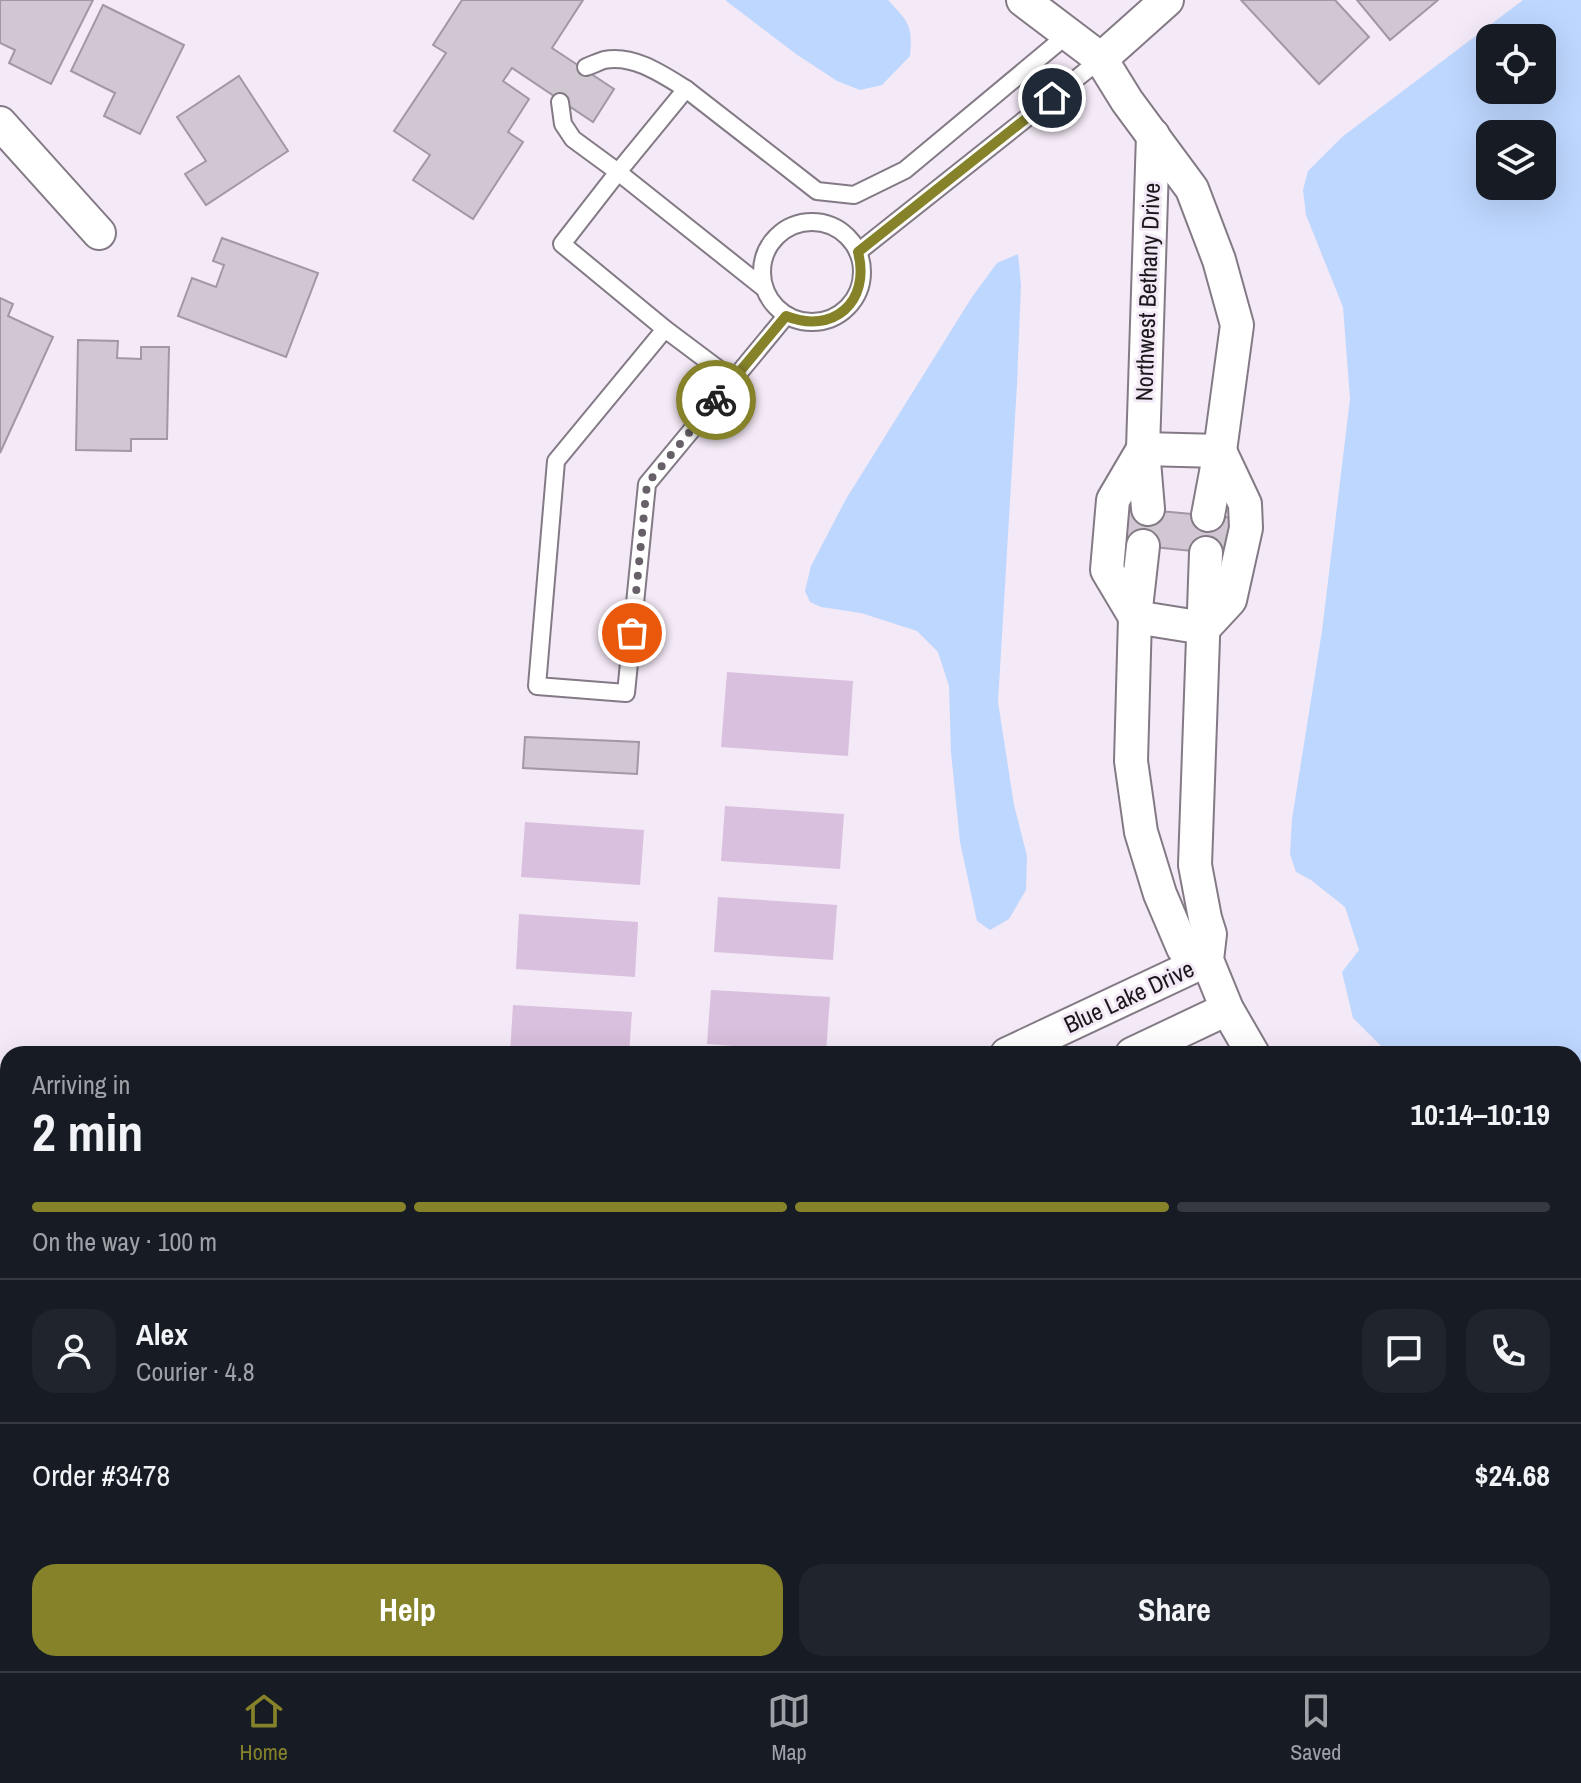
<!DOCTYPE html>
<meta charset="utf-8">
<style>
:root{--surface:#171b24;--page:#20242c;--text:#f1f3f6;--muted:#9ea1a6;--line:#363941;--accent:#85822a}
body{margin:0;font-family:"Archivo Narrow",sans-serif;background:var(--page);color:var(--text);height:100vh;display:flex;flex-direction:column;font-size:30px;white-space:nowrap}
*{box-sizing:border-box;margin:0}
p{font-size:26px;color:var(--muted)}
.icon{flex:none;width:44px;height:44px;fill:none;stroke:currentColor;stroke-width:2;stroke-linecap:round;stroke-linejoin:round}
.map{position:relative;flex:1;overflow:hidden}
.side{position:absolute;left:0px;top:1046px;width:1582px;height:626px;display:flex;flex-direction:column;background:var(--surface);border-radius:24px 24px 0 0;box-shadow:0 8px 32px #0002}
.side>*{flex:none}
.buttons{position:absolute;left:1476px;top:24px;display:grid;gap:16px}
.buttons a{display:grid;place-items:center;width:80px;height:80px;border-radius:16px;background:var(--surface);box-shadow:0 8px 32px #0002;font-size:40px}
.pin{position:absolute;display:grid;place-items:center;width:68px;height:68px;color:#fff;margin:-34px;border:4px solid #fff;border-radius:50%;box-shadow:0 2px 8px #0007}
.courier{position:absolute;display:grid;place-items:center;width:80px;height:80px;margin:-40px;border:6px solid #85822a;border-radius:50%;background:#fff;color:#222;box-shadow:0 2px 10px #0007}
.head em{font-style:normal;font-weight:700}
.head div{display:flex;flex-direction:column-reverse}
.head{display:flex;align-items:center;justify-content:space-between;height:136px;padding:0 32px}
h1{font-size:52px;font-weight:700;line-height:60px}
.bar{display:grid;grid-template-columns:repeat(4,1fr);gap:12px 8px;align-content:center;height:96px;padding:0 32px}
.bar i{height:10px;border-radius:6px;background:var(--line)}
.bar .active{background:var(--accent)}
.bar p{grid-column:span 4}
.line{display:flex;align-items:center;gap:20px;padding:0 32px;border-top:2px solid var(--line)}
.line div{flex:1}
.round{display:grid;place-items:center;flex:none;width:84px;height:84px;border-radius:24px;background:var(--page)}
.button{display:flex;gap:16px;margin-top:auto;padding:16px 32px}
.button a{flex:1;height:92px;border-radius:24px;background:var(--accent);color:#fff;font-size:32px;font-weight:700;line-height:92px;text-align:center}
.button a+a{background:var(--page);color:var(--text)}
.tab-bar{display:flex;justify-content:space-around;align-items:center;height:112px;border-top:2px solid var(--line);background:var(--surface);font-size:22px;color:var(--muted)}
.tab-bar a{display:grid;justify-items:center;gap:4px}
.tab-bar .active{color:var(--accent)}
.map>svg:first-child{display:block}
</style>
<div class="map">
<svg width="1581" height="1671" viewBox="0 0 1581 1671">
<rect width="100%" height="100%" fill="#f4e9f6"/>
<!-- green -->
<g fill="#d9c0de">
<path d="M 727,672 L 853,681 L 848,756 L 721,747 Z"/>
<path d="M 725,806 L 844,814 L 840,869 L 721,861 Z"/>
<path d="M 525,822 L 644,830 L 640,885 L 521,877 Z"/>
<path d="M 718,897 L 837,905 L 833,960 L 714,952 Z"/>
<path d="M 519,914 L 638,922 L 635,977 L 516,969 Z"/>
<path d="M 711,990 L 830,997 L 826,1053 L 707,1044 Z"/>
<path d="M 513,1005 L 632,1012 L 629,1054 L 510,1054 Z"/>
</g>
<!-- water -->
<g fill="#bed7fe" fill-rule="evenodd">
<path d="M 725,0 L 888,0 C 908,22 913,24 910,56 L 882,85 L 860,90 L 837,81 L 796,54 Z"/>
<path d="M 1523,0 L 1581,0 L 1581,1125 L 1574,1129 L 1574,1054 L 1389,1054 L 1353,1018 L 1342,972 L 1359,950 L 1345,907 L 1311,880 L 1296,872 L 1290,854 L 1292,819 L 1322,631 L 1350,399 L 1343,307 L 1306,215 L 1303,190 L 1308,171 L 1342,137 ZM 1542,38 L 1542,90 L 1490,90 L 1490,38 ZM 1542,134 L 1542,186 L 1490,186 L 1490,134 Z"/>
<path d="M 1018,254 L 1021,285 L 1017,384 L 998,702 L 1014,805 L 1027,856 L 1026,890 L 1009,919 L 990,930 L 977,921 L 960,842 L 951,752 L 949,686 L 938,652 L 917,631 L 861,613 L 821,607 L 810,602 L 805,591 L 811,566 L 846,499 L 972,297 L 997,263 Z"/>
<path d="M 0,1322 L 8,1323 L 8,1664 L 573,1664 L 568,1671 L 0,1671 Z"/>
<path d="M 1025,1664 L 1257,1664 L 1259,1671 L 1029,1671 Z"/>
</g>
<!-- building -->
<g fill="#d1c7d3" stroke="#a198a3" stroke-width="2">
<path d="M 0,0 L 93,0 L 51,84 L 9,63 L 15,50 L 0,43 Z"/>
<path d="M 462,0 L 583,0 L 552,48 L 614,89 L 593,122 L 512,68 L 503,81 L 529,99 L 508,132 L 523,142 L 473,219 L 413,180 L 430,155 L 394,131 L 446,53 L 433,45 Z"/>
<path d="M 1241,0 L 1335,0 L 1369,37 L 1319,84 Z"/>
<path d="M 1357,0 L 1438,0 L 1390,40 Z"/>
<path d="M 103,5 L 184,45 L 140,134 L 104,116 L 115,93 L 71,71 Z"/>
<path d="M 239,76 L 288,151 L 206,205 L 185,174 L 206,161 L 177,117 Z"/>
<path d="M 222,238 L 318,273 L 286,357 L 178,316 L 192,278 L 216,287 L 224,265 L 213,261 Z"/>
<path d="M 0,298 L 13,304 L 8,316 L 53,337 L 0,453 Z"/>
<path d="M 78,340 L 118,341 L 117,358 L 141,359 L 141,347 L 169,347 L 167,439 L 131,439 L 131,451 L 76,450 Z"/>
<path d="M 1127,508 L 1235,518 L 1231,555 L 1124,544 Z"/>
<path d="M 525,737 L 639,742 L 637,774 L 523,768 Z"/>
<path d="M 627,1664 L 738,1664 L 743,1671 L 632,1671 Z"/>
<path d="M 788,1664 L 881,1664 L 878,1671 L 786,1671 Z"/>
</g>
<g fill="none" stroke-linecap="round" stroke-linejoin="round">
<!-- lane casing -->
<g stroke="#837a85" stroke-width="20">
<g id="lane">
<path d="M 586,67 C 592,65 598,62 604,60 C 633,54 662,74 686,89"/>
<path d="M 560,102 L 563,124 L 573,139 L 618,172 L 562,244 L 665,329"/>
<circle cx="812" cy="272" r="50"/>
<path d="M 858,252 L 1101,59"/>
<path d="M 765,289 L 618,172 L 686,89 L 817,191 L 854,195 L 905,170 L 1067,35"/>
<path d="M 733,380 L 665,329 L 556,461 L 537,686 L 626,693 L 647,484 L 786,316"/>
</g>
</g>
<!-- street casing -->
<g stroke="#837a85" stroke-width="36">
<g id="street">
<path d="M 1023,0 L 1101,59 L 1127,101 L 1192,189 L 1219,260 L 1237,325 L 1220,451 L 1208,515"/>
<path d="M 1101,59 L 1167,0"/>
<path d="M 0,123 L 99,233"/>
<path d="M 1143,449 L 1220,451 L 1245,504 L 1246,528 L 1230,600 L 1204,628 L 1135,617 L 1107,570 L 1113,500 Z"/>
<path d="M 1148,509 L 1143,449 L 1153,135"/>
<path d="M 1143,546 L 1135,617 L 1131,761 L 1141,832 L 1160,894 L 1183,948 L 1207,960"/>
<path d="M 1206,553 L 1195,865 L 1205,918 L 1210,934 L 1207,960 L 1227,1009 L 1253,1054"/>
<path d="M 1007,1054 L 1207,960"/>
<path d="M 1132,1054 L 1227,1009"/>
<path d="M 0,1196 L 8,1200"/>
<path d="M 1574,1259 L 1581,1260"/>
</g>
</g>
<!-- lane -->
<use href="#lane" stroke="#fff" stroke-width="16"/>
<!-- street -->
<use href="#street" stroke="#fff" stroke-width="32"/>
</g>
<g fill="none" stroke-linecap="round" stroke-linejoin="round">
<!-- done -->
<path stroke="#676068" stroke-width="8" stroke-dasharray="0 14.4" d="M 632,633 L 647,484 L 716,400"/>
<!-- route -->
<path stroke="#85822a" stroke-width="10" d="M 716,400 L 786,316 C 833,335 871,302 858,252 L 1052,98"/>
</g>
<g text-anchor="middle" stroke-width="6" stroke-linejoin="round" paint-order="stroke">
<!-- street labels -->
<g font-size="24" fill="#1b171c" stroke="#f4e9f6">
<text transform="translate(1148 292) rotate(-88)" y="8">Northwest Bethany Drive</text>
<text transform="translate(1129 997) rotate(-25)" y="8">Blue Lake Drive</text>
</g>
</g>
</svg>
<div class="buttons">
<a><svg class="icon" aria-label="locate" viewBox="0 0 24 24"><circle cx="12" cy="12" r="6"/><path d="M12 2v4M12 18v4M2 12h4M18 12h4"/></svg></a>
<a><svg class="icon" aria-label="layers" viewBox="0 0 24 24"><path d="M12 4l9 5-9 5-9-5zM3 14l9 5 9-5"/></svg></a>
</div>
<div class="pin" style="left:632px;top:633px;background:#ea580c"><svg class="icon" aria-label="bag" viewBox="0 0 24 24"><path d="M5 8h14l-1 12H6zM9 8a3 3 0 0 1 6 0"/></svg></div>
<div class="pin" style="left:1052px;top:98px;background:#1f2937"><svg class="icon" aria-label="home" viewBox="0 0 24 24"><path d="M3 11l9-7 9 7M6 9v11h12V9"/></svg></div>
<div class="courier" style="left:716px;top:400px"><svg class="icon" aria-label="bike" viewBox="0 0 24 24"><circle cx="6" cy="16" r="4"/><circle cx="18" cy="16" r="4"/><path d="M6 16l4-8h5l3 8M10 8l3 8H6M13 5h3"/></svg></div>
<section class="side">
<div class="head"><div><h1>2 min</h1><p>Arriving in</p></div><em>10:14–10:19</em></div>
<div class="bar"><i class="active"></i><i class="active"></i><i class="active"></i><i></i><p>On the way · 100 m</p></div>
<div class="line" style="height:144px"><a class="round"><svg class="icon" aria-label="person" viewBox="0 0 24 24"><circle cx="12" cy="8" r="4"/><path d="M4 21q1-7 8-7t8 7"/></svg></a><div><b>Alex</b><p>Courier · 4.8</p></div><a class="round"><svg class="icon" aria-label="chat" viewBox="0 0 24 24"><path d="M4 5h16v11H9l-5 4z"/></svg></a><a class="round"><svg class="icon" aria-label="phone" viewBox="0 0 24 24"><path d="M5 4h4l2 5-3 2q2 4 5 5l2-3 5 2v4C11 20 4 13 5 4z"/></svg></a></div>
<div class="line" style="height:104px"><div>Order #3478</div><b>$24.68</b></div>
<div class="button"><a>Help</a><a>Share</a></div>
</section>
</div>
<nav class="tab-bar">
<a class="active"><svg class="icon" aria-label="home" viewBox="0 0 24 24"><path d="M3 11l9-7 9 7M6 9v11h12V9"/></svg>Home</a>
<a><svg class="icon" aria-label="map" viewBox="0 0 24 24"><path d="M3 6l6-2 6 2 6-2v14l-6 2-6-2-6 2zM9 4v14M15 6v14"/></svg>Map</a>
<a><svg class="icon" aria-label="saved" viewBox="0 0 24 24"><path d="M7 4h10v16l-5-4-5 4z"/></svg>Saved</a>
</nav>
